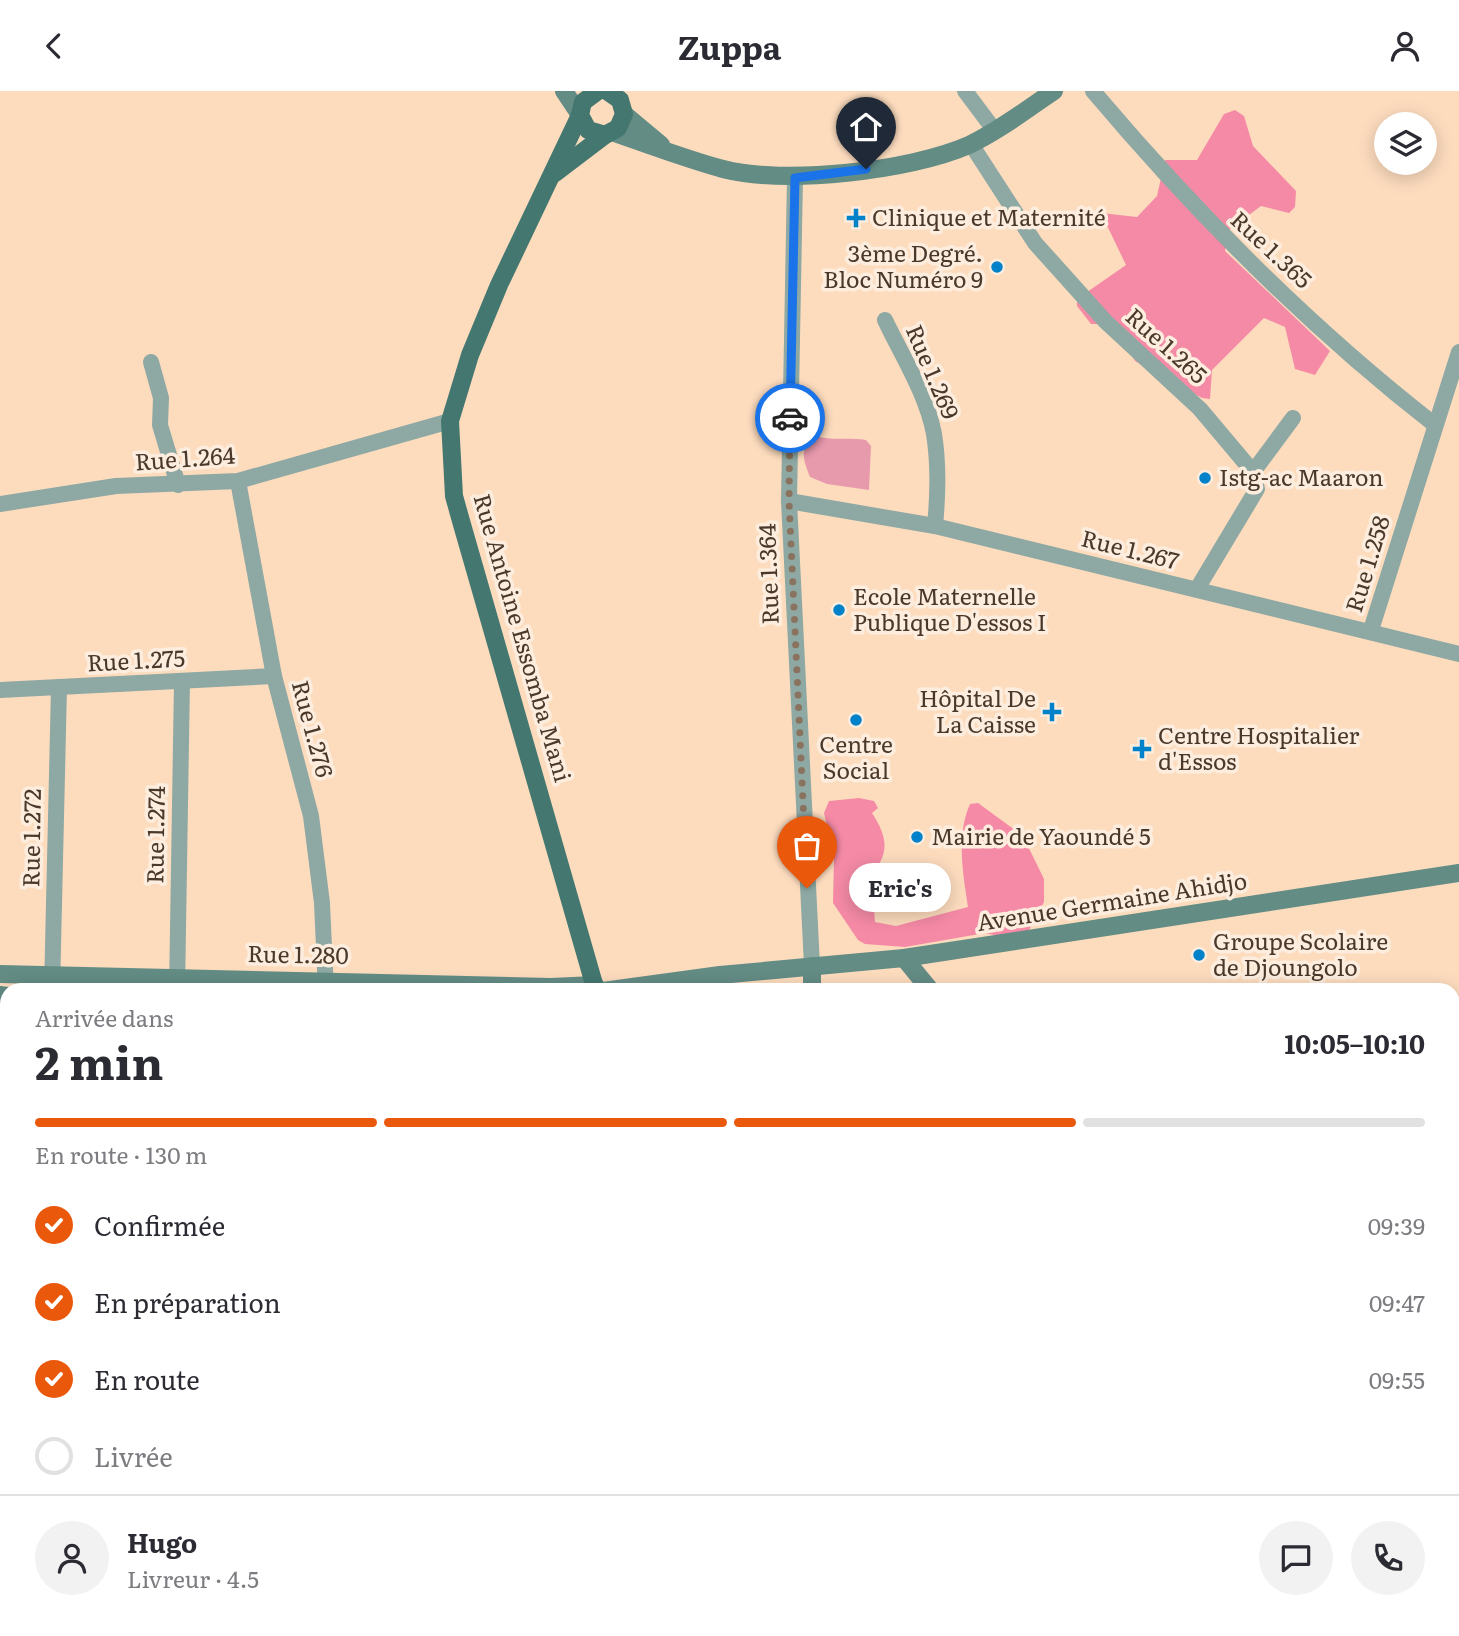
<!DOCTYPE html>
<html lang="fr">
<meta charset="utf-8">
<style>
:root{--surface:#fff;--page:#f2f2f3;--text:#2b2b33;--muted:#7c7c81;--line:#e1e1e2;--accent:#ea580c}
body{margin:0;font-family:Literata,serif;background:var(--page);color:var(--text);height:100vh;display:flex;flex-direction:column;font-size:26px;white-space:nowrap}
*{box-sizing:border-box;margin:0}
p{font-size:23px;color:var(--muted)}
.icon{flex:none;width:38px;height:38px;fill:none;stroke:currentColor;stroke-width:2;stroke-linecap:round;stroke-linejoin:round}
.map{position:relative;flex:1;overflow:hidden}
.sheet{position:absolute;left:0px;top:892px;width:1460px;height:653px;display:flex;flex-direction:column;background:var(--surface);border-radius:21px 21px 0 0;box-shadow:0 4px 18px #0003}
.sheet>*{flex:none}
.controls{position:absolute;left:1374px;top:21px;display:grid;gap:14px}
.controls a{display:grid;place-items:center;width:63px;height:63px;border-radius:50%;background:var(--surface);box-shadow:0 4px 18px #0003;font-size:35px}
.pin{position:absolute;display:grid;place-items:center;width:60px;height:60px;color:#fff;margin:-72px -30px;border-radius:50% 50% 50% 0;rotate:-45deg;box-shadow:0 0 7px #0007}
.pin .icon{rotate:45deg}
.courier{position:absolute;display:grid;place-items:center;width:70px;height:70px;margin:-35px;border:5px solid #1a73e8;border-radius:50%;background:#fff;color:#222;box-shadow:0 2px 9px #0007}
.bubble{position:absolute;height:49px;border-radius:24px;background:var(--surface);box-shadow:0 4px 18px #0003;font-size:23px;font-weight:700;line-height:49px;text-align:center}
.overview em{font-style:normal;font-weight:700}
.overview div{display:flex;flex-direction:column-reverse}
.overview{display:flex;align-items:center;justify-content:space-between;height:119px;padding:0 35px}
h1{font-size:46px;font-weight:700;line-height:52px}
.bar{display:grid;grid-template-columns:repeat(4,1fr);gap:10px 7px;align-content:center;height:84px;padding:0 35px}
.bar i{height:9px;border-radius:5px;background:var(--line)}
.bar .selected{background:var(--accent)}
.bar p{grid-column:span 4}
.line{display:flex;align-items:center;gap:18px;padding:0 35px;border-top:2px solid var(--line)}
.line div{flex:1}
.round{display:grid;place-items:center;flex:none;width:74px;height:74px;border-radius:37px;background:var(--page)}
ol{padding:0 35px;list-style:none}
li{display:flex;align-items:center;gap:21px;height:77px}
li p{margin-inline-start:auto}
li .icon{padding:7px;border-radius:50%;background:var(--accent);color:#fff;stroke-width:4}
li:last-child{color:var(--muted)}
li i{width:38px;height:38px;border:4px solid var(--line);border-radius:50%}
header{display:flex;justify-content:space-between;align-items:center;height:91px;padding:0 35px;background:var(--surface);font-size:32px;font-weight:700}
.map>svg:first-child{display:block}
</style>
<header><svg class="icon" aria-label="back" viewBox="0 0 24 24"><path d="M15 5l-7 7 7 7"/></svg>Zuppa<svg class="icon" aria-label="person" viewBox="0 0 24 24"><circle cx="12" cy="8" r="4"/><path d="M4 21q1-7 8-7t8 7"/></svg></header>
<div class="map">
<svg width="1459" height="1545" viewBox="0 0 1459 1545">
<rect width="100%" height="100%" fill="#fddcbe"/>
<!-- green -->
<path fill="#e89aad" d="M 815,345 C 831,350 849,346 866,349 L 871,355 L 869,399 L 827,393 L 810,386 C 803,368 799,358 815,345 Z"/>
<!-- forest -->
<g fill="#f58aa6">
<path d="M 1235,19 L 1244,25 L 1253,55 L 1296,100 L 1295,116 L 1289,122 L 1261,115 L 1230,138 L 1225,160 L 1330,260 L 1315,284 L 1295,278 L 1285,236 L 1264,227 L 1212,279 L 1210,308 L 1202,307 L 1135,270 L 1113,233 L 1091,233 L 1077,215 L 1077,208 L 1126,174 L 1101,122 L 1137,126 L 1157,105 L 1165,69 L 1197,69 L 1224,23 Z"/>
<path d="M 859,707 L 874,710 L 878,717 L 872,722 C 889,748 890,765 867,788 L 872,793 L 875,831 L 896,835 L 968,816 C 963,783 956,744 970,713 L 978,712 L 1023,745 L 1044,788 L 1044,811 L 1026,845 L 1007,847 L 985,842 L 905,856 L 865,853 L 858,849 L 833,812 L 834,766 L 824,722 L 829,710 Z"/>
<path d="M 1453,1382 L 1459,1383 L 1459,1545 L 1402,1545 L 1399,1538 L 1452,1538 Z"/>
</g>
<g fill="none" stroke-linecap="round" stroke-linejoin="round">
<!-- street -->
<g stroke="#8ea8a4" stroke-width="16">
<path d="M 965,0 L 995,40"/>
<path d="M 1093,0 C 1196,122 1309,236 1435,334"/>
<path d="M 971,53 L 1035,152 L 1106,231 L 1200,318 L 1253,381 L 1257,398 L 1197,498"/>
<path d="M 795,87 L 789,410 L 812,875"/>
<path d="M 885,229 C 902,265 927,304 934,343 C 939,374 938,404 935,435"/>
<path d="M 151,271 L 161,307 L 160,334 L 178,394"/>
<path d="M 1253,381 L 1293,327"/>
<path d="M 238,390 L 274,585 L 311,725 L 322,812 L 326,900"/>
<path d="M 789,410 L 935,435 L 1459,563"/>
<path d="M 0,413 L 116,395 L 238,390 L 450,330"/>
<path d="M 1371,539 L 1459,261"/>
<path d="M 0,599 L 274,585"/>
<path d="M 52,900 L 59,596"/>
<path d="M 177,900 L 182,590"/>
<path d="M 1452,1185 L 1459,1183"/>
<path d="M 0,1351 L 7,1325"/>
<path d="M 1452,1381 L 1459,1380"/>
<path d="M 80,1545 L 82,1538"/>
<path d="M 229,1545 L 231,1538"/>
<path d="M 912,1545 L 913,1538"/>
<path d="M 1051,1545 L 1052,1538"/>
<path d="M 1193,1545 L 1193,1538"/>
<path d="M 1344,1545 L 1345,1538"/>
</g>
<!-- secondary -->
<g stroke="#638c85" stroke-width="18">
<path d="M 564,0 L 580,24"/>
<path d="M 624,23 L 661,54"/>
<path d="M 612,41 C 649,54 686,68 723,78 C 785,94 910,80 969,54 C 999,40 1027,18 1054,0"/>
<path d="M 904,867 L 931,900"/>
<path d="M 812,875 L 812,900"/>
<path d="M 0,883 L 551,896 L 595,894"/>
<path d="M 603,900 L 720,884 L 904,867 L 1459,782"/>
<path d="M 0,904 L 7,905"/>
<path d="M 769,1545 L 769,1538"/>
</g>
<!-- primary -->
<g stroke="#437770" stroke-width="18">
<path d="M 598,0 L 583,11 L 580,24 L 588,39 L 605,44 L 618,37 L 624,23 L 620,9 L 607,0"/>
<path d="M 580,24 L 499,194 L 470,264 L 450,330 L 454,405 L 461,430 L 596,900"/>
<path d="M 555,82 L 605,44"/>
<path d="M 436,1545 L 437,1538"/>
</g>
</g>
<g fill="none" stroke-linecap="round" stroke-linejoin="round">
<!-- done -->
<path stroke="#89725e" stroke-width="7" stroke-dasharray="0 12.6" d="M 790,327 L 789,410 L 807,797"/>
<!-- route -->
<path stroke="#1a73e8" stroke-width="9" d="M 790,327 L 795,87 L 866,78"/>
</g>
<!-- markers -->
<g fill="#0082ca" stroke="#fdedde" stroke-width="2.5">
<path d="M852.5 116.5h7v7h7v7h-7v7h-7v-7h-7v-7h7z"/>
<circle cx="997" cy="176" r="7"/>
<circle cx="1205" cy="387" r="7"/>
<circle cx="839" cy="519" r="7"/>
<path d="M1048.5 610.5h7v7h7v7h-7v7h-7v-7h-7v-7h7z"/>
<circle cx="856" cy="629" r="7"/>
<path d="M1138.5 647.5h7v7h7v7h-7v7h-7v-7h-7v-7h7z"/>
<circle cx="917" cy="746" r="7"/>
<circle cx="1199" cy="864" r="7"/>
</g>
<g text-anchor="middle" stroke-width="7" stroke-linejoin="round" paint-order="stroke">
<!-- poi labels -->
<g font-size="23" fill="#4a392a" stroke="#fdedde" text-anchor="start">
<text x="872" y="135">Clinique et Maternité</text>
<text x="983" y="171" text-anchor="end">3ème Degré.<tspan x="983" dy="26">Bloc Numéro 9</tspan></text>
<text x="1219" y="395">Istg-ac Maaron</text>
<text x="853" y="514">Ecole Maternelle<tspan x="853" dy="26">Publique D'essos I</tspan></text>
<text x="1036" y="616" text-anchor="end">Hôpital De<tspan x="1036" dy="26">La Caisse</tspan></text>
<text x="1158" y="653">Centre Hospitalier<tspan x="1158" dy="26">d'Essos</tspan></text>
<text x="856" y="662" text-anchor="middle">Centre<tspan x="856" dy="26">Social</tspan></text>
<text x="931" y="754">Mairie de Yaoundé 5</text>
<text x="1213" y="859">Groupe Scolaire<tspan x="1213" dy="26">de Djoungolo</tspan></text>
</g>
<!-- street labels -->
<g font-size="23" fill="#4a392a" stroke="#fdedde">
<text transform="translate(1271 159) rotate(43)" y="8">Rue 1.365</text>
<text transform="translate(1166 255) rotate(42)" y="8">Rue 1.265</text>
<text transform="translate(932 281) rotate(67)" y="8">Rue 1.269</text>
<text transform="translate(185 368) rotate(-4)" y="8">Rue 1.264</text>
<text transform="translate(1130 459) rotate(14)" y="8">Rue 1.267</text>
<text transform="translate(1368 473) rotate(-73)" y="8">Rue 1.258</text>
<text transform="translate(769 483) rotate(-92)" y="8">Rue 1.364</text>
<text transform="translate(522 547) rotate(74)" y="8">Rue Antoine Essomba Mani</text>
<text transform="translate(136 570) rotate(-3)" y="8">Rue 1.275</text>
<text transform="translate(312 638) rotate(75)" y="8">Rue 1.276</text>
<text transform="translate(156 744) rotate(-89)" y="8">Rue 1.274</text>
<text transform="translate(32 747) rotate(-89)" y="8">Rue 1.272</text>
<text transform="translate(1112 811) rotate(-9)" y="8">Avenue Germaine Ahidjo</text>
<text transform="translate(298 864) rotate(1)" y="8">Rue 1.280</text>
</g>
</g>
</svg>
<div class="controls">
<a><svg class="icon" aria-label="layers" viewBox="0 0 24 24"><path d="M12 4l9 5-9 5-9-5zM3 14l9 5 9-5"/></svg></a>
</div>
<div class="pin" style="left:807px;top:797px;background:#ea580c"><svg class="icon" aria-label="bag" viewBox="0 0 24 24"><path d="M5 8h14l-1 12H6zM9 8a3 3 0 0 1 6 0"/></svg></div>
<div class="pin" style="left:866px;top:78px;background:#1f2937"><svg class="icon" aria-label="home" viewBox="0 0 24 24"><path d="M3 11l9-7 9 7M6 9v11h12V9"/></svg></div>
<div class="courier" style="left:790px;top:327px"><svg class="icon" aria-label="car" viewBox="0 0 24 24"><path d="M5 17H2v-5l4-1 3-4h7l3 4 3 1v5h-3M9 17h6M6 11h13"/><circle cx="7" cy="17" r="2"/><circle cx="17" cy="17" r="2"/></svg></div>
<div class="bubble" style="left:849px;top:772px;width:102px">Eric's</div>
<section class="sheet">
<div class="overview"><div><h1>2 min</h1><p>Arrivée dans</p></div><em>10:05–10:10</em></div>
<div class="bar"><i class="selected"></i><i class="selected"></i><i class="selected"></i><i></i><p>En route · 130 m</p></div>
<ol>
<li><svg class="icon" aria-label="check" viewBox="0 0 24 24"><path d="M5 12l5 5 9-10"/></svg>Confirmée<p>09:39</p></li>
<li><svg class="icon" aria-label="check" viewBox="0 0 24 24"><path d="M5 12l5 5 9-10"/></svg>En préparation<p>09:47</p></li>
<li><svg class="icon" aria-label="check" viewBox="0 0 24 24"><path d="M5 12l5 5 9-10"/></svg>En route<p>09:55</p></li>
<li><i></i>Livrée</li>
</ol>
<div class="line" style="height:126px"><a class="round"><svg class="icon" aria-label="person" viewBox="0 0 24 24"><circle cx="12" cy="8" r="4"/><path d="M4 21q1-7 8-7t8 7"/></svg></a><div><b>Hugo</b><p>Livreur · 4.5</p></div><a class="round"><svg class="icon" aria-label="chat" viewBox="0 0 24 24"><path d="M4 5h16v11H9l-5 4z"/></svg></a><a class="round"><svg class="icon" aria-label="phone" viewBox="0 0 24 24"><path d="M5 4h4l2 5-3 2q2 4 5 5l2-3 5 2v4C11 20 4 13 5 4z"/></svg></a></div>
</section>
</div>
